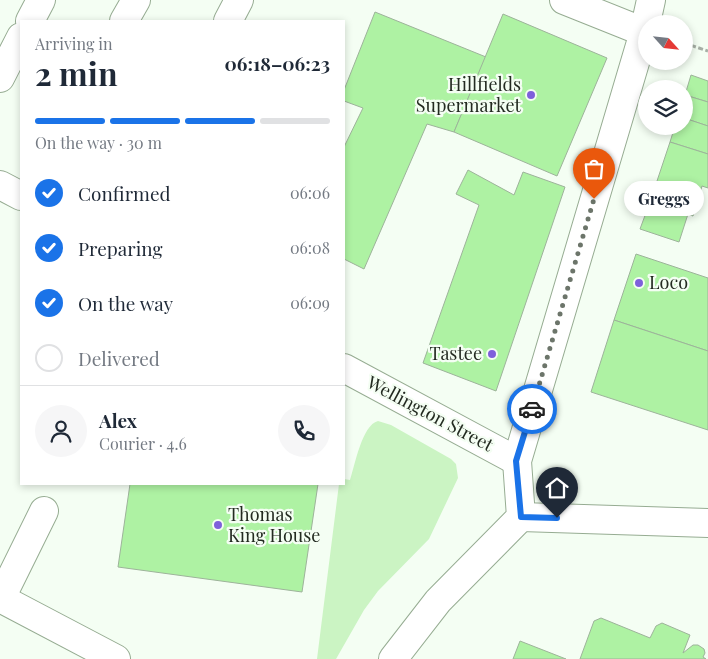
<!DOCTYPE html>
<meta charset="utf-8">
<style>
:root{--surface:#fff;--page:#f6f6f7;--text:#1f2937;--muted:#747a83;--line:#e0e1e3;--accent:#1a73e8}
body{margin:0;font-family:"Playfair Display",serif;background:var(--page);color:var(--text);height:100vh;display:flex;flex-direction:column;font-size:19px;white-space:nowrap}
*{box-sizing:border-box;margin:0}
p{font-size:16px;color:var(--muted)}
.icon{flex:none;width:28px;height:28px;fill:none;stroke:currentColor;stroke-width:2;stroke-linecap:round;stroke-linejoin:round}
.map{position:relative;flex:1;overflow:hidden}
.panel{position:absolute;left:20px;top:20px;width:325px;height:465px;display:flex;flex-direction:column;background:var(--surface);border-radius:0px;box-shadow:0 2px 8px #0003}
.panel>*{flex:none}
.needle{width:32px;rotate:117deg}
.buttons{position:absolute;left:638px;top:15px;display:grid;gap:10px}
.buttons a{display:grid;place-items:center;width:55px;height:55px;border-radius:50%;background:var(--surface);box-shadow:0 2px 8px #0003;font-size:25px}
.pin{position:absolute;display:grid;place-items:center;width:42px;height:42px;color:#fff;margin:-51px -21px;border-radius:50% 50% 50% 0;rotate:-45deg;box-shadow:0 0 5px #0007}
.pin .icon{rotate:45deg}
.courier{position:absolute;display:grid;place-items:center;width:50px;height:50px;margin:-25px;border:4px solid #1a73e8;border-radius:50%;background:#fff;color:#222;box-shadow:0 1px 6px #0007}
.bubble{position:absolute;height:35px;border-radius:18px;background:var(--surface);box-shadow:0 2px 8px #0003;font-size:16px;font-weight:700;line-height:35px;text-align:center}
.head em{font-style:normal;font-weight:700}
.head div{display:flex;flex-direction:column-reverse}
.head{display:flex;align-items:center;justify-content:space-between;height:85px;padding:0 15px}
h1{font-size:32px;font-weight:700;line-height:38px}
.bar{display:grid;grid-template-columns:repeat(4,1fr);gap:8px 5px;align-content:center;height:60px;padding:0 15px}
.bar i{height:6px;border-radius:4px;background:var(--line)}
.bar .selected{background:var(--accent)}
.bar p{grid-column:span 4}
.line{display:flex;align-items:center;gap:12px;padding:0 15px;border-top:1px solid var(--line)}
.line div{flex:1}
.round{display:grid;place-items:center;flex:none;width:52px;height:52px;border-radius:26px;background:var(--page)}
ol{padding:0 15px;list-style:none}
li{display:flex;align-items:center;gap:15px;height:55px}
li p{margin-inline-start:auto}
li .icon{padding:5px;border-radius:50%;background:var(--accent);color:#fff;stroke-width:4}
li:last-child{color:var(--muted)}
li i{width:28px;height:28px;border:2px solid var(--line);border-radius:50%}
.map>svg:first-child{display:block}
</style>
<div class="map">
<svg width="708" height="659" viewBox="0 0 708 659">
<rect width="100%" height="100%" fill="#f4fef3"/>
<!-- green -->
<path fill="#cbf4c3" d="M 378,421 L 391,425 L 451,459 L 456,464 L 458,478 L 429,539 L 378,591 L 364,610 L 336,659 L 317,659 L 339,484 L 344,484 L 344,479 L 350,480 C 355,465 362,425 378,421 Z"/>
<!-- building -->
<g fill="#aef2a3" stroke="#9db39a">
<path d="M 375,12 L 486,57 L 454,132 L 427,124 L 364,269 L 344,259 L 344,147 L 363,108 L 344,101 L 344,90 Z"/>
<path d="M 503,14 L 607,58 L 557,176 L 454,132 Z"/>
<path d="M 691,75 L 708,81 L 708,102 L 685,95 Z"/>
<path d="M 685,95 L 708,102 L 708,126 L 684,118 Z"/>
<path d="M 684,118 L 708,126 L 708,154 L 670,142 L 675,126 L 684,126 Z"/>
<path d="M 670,142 L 708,154 L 708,188 L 702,186 L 693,216 L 650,202 Z"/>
<path d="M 468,170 L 514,195 L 523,172 L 565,187 L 496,391 L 423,363 L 479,205 L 456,194 Z"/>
<path d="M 650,202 L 688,214 L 679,242 L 640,229 Z"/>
<path d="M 636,254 L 708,278 L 708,351 L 614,320 Z"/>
<path d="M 614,320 L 708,351 L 708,430 L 591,392 Z"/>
<path d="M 130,484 L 318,484 L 302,592 L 118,567 Z"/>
<path d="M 601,618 L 650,638 L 656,626 L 662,623 L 690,635 L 683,653 L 693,645 L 698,645 L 704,649 L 705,653 L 703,657 L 706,659 L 580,659 L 594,621 Z"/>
<path d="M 520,641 L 566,659 L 513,659 Z"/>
</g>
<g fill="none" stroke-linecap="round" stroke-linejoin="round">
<!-- minor casing -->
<g stroke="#96ac92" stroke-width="30">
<g id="minor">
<path d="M 564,0 L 644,32"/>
<path d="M 30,21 L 41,0"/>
<path d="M 124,21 L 136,0"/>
<path d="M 228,21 L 239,0"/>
<path d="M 0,78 L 21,37"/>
<path d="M 0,185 L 21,196"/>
<path d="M 344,368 L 517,461"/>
<path d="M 521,517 L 708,523"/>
<path d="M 0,598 L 116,659"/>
<path d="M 1,598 L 44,511"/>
<path d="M 393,659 L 438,601 L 521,517 L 517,461 L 644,32 L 651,0"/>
</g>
</g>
<!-- path -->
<path stroke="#a6afa5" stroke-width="3" stroke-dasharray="5 2.5" stroke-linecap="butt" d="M 684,43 L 708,51"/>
<!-- minor -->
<use href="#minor" stroke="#fff" stroke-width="28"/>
</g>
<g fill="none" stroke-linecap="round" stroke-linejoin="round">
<!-- done -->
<path stroke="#6c756a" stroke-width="5" stroke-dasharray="0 9" d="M 532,409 L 594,199"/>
<!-- route -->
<path stroke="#1a73e8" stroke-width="6" d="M 532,409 L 516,461 L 521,517 L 557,518"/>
</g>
<!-- markers -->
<g fill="#7e60db" stroke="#f4fef3" stroke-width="2">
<circle cx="531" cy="95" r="5"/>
<circle cx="639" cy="283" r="5"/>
<circle cx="492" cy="354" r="5"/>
<circle cx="218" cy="525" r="5"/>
</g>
<g text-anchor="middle" stroke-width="4.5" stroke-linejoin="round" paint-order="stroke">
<!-- poi labels -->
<g font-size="18" fill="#232b21" stroke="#f4fef3" text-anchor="end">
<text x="521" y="91">Hillfields<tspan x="521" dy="21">Supermarket</tspan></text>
<text x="649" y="289" text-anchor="start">Loco</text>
<text x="482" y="360">Tastee</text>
<text x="228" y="521" text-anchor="start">Thomas<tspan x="228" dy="21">King House</tspan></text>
</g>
<!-- street labels -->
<g font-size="18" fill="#232b21" stroke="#f4fef3">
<text transform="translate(430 414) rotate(28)" y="6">Wellington Street</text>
</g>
</g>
</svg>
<div class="buttons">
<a><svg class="needle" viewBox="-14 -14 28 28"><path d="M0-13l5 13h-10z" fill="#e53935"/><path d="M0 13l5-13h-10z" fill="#747a83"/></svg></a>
<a><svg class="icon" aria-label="layers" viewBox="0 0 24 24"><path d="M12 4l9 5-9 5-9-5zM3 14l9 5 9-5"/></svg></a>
</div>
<div class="pin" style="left:594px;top:199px;background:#ea580c"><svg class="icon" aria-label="bag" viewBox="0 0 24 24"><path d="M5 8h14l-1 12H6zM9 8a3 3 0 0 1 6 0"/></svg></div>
<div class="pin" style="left:557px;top:518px;background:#1f2937"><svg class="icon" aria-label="home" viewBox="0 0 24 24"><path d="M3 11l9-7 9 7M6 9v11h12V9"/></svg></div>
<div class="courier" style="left:532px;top:409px"><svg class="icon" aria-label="car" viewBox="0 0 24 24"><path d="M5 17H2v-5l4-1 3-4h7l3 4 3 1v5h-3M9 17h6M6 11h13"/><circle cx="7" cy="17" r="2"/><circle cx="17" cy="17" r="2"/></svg></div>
<div class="bubble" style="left:624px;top:181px;width:80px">Greggs</div>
<section class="panel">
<div class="head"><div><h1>2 min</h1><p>Arriving in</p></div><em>06:18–06:23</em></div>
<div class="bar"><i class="selected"></i><i class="selected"></i><i class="selected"></i><i></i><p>On the way · 30 m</p></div>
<ol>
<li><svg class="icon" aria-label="check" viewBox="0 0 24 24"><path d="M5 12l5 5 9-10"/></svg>Confirmed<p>06:06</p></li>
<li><svg class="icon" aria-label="check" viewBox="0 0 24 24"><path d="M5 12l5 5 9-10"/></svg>Preparing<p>06:08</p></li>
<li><svg class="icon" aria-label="check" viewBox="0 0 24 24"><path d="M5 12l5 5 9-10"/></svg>On the way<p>06:09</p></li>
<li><i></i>Delivered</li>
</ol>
<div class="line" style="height:90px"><a class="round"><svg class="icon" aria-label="person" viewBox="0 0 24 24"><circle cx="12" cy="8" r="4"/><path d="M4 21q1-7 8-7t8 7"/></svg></a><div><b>Alex</b><p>Courier · 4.6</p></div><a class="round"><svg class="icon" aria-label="phone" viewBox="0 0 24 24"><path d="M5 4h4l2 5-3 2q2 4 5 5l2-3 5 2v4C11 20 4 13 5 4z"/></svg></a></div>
</section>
</div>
